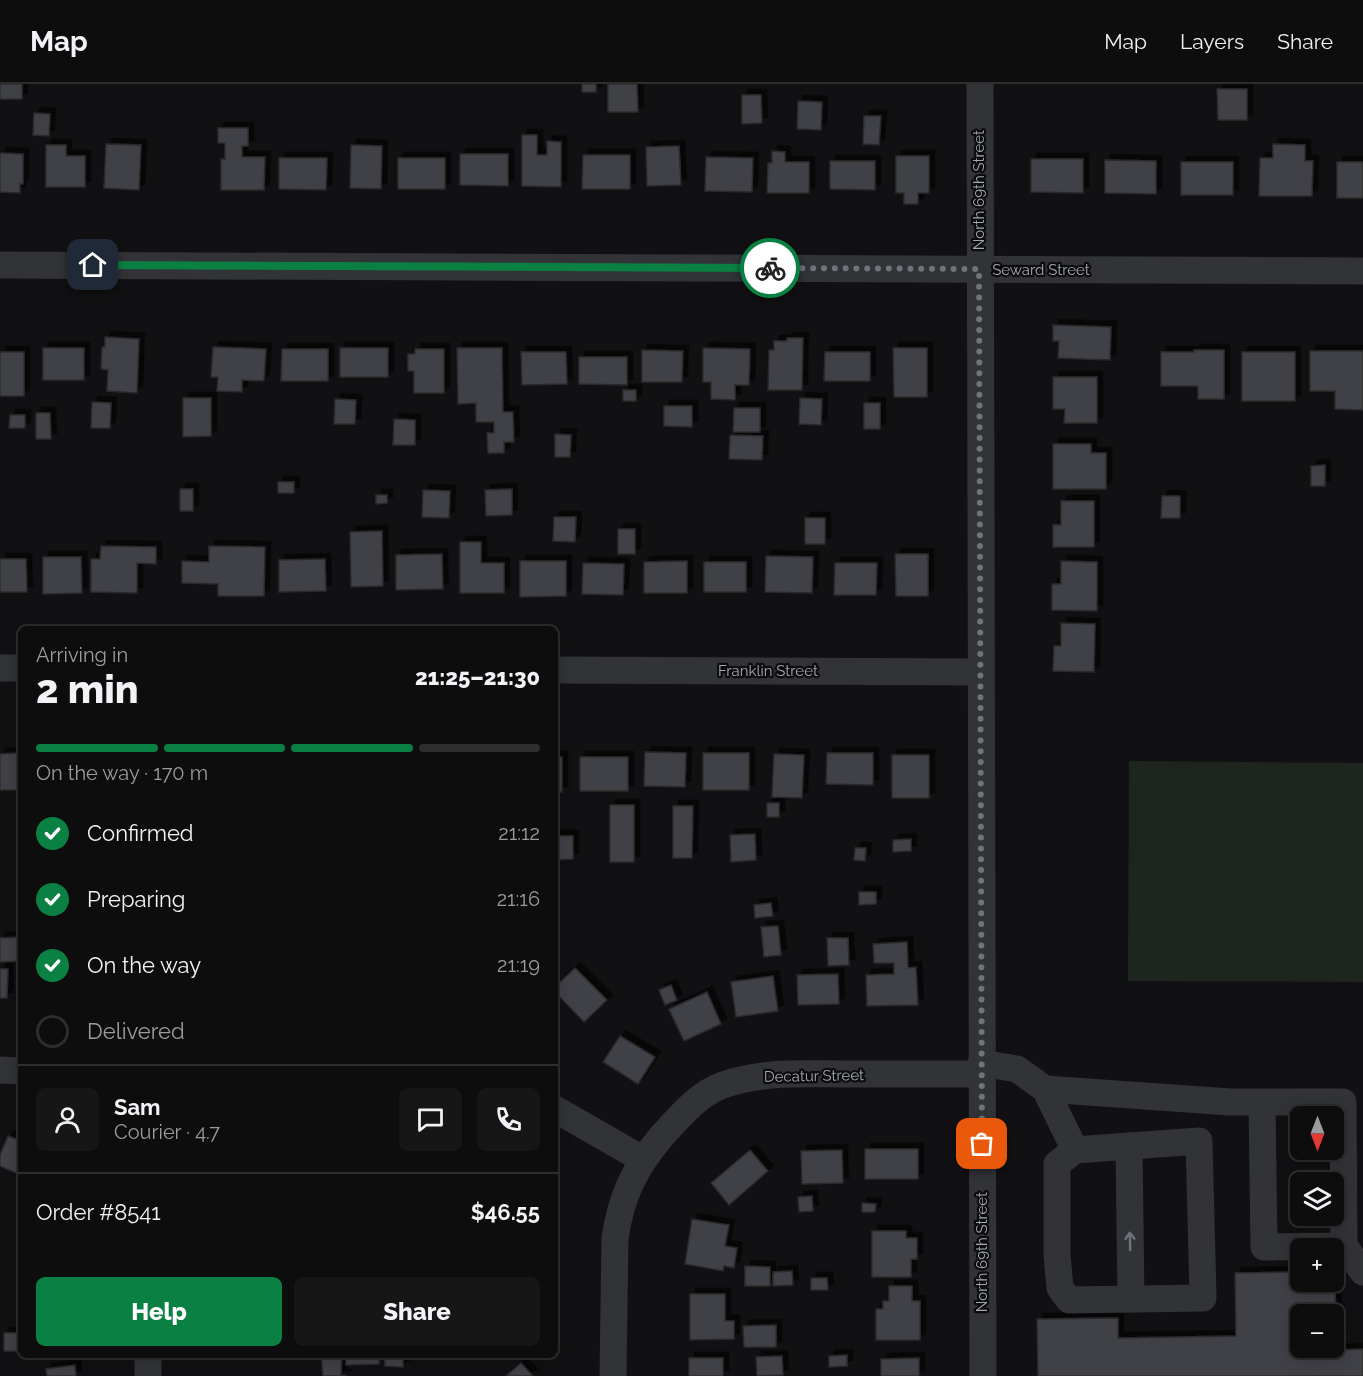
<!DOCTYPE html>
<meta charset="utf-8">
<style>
:root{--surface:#0d0d0e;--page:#161617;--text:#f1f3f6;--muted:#9a9c9e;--line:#2d2d2e;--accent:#0b8043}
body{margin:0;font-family:Raleway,sans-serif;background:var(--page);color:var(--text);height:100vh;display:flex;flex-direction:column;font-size:22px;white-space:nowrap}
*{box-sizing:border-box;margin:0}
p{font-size:20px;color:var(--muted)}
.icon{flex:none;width:33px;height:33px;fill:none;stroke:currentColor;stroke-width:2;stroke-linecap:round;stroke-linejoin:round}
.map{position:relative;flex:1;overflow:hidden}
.panel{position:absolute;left:18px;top:542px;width:540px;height:732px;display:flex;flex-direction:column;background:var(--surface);border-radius:9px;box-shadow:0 3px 15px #0003,0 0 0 2px var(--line)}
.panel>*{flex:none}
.needle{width:39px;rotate:180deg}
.buttons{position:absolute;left:1290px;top:1022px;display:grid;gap:12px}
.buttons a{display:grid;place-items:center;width:54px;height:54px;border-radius:9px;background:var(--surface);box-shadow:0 3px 15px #0003,0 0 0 2px var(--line);font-size:30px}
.pin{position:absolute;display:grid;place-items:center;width:51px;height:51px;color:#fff;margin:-26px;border-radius:12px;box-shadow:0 3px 9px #0006}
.courier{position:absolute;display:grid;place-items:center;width:60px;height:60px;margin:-30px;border:4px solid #0b8043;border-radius:50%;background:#fff;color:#222;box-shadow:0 2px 8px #0007}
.headline em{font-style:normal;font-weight:800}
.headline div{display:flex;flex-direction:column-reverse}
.headline{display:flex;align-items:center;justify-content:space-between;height:102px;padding:0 18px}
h1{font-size:39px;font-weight:800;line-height:45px}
.bar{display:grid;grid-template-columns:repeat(4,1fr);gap:9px 6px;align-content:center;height:72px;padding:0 18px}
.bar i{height:8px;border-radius:4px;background:var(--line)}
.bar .on{background:var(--accent)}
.bar p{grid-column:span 4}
.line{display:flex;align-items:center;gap:15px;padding:0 18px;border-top:2px solid var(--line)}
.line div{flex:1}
.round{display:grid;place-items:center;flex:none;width:63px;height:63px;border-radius:9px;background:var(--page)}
ol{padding:0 18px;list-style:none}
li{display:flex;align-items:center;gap:18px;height:66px}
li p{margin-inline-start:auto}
li .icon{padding:6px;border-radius:50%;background:var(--accent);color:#fff;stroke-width:4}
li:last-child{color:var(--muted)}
li i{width:33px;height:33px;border:3px solid var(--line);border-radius:50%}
.action{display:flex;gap:12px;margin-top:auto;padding:12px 18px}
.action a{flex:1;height:69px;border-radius:9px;background:var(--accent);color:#fff;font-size:24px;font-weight:800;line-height:69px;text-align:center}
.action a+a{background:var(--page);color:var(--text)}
header{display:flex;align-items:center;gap:36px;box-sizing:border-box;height:84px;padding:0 30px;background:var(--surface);border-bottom:2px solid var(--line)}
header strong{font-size:28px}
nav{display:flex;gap:33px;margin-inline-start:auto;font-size:21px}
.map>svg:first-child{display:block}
</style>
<header>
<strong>Map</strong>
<nav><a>Map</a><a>Layers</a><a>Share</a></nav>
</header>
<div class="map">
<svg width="1363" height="1292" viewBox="0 0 1363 1292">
<defs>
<filter id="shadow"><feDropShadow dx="5.5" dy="-5.5" stdDeviation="0" flood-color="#0009"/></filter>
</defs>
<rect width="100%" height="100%" fill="#111113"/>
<!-- green -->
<path fill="#1e251f" d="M 1129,677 L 1363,679 L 1363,898 L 1128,897 Z"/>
<!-- building -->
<g fill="#404146" stroke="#2b2b2e" stroke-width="1.5" fill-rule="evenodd" filter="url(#shadow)">
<rect x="0" y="0" width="22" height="15"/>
<rect x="582" y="0" width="14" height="8"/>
<path d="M 608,0 L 637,0 L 638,28 L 608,28 Z"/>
<path d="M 1217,5 L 1247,5 L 1247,36 L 1218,36 Z"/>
<path d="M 742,11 L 761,11 L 762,39 L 742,40 Z"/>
<path d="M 798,17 L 822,18 L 821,46 L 797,45 Z"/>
<path d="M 34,29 L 50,30 L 49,52 L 33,51 Z"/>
<path d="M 864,32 L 881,32 L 879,61 L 863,60 Z"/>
<path d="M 218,44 L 248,44 L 248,62 L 242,62 L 242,73 L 265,73 L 264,106 L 221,106 L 221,75 L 225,75 L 225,59 L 218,59 Z"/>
<path d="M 522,51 L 537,51 L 537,71 L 547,71 L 547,57 L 561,58 L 561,103 L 522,102 Z"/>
<path d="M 106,60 L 141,61 L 139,106 L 104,104 Z"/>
<path d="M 1273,60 L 1305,61 L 1305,77 L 1313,77 L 1312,112 L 1259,112 L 1260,74 L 1273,74 Z"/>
<path d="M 46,61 L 66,61 L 66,72 L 85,72 L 85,103 L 46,103 Z"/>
<path d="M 351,61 L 382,62 L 381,105 L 350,104 Z"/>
<path d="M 679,62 L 681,101 L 647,102 L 646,63 Z"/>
<path d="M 772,67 L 785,68 L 785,78 L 809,78 L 809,109 L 767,109 L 768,79 L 772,79 Z"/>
<path d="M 0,69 L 23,70 L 23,100 L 20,100 L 20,109 L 0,108 Z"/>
<path d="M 460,70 L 508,70 L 508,102 L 460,101 Z"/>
<path d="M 583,71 L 630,71 L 630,105 L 582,105 Z"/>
<path d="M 896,72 L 929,72 L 929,109 L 918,109 L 918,120 L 904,120 L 904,109 L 896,109 Z"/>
<path d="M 706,73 L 753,74 L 752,108 L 705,107 Z"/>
<path d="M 279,74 L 327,74 L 326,106 L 279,105 Z"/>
<rect x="398" y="74" width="47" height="31"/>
<path d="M 1031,75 L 1083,75 L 1083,109 L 1031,108 Z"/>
<path d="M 1105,76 L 1156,77 L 1156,110 L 1105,109 Z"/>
<path d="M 830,77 L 875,77 L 875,106 L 830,105 Z"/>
<rect x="1181" y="78" width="52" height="33"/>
<rect x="1337" y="78" width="26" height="36"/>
<path d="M 1053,241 L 1111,243 L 1110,276 L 1058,274 L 1059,257 L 1053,257 Z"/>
<path d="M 105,253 L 139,255 L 137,309 L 107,307 L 108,286 L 101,285 L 102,263 L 105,263 Z"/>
<path d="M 787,254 L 803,254 L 802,306 L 768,306 L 769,266 L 774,266 L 774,257 L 787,257 Z"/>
<path d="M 213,263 L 266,265 L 264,297 L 242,296 L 242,308 L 217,307 L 218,293 L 211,293 Z"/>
<rect x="43" y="264" width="41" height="32"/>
<rect x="340" y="264" width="48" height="29"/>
<path d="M 457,264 L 502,264 L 503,328 L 513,328 L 514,358 L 504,358 L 504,369 L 488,369 L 487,349 L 494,349 L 494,338 L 476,338 L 476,319 L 458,320 Z"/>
<path d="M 703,264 L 750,265 L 749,301 L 735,301 L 735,316 L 711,315 L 711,298 L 703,298 Z"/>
<path d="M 893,264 L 927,264 L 927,313 L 894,313 Z"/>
<path d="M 282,265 L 328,265 L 328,297 L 281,297 Z"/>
<path d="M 415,265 L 444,265 L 444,309 L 414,309 L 414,287 L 408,287 L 408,270 L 415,270 Z"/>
<path d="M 642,266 L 683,267 L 682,298 L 642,298 Z"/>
<path d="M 1194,266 L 1224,266 L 1224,315 L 1198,315 L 1198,302 L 1161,302 L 1161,268 L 1194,268 Z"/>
<path d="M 1310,267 L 1363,267 L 1363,326 L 1335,325 L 1335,307 L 1310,307 Z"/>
<rect x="0" y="268" width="24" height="44"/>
<path d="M 521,268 L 566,268 L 567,300 L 522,301 Z"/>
<path d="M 825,268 L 870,268 L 870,297 L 824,297 Z"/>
<rect x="1242" y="268" width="53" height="49"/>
<path d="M 579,273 L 627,273 L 627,301 L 579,300 Z"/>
<path d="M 1053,293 L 1097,293 L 1097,339 L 1064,339 L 1065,325 L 1053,325 Z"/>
<rect x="623" y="306" width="13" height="11"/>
<path d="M 183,314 L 211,314 L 211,352 L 183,353 Z"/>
<path d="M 800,314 L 822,315 L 821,341 L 799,340 Z"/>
<path d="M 335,315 L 356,316 L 355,340 L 334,340 Z"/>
<path d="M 92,318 L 111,319 L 110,344 L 91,344 Z"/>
<rect x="864" y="319" width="16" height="26"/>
<path d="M 664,322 L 692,322 L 692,343 L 664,342 Z"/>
<path d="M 734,324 L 760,324 L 760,348 L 733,348 Z"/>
<path d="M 36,329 L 50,329 L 51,355 L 36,355 Z"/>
<path d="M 10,331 L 25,331 L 25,344 L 9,344 Z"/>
<path d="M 394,335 L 415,336 L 415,361 L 393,361 Z"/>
<path d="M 555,350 L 571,351 L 570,373 L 555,373 Z"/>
<path d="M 730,351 L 763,352 L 762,376 L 729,375 Z"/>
<path d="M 1053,360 L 1091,360 L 1091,369 L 1106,369 L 1106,405 L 1053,405 Z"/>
<path d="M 1325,381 L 1325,402 L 1311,402 L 1311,382 Z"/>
<rect x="278" y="398" width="16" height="11"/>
<rect x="180" y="405" width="13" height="22"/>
<path d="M 512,405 L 512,431 L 486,432 L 485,406 Z"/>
<path d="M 423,406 L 450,407 L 449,434 L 422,433 Z"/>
<path d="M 376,411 L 387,411 L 387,419 L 376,420 Z"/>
<path d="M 1162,412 L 1180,412 L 1180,434 L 1161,434 Z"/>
<path d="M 1061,417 L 1094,417 L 1094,463 L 1053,463 L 1053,441 L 1061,441 Z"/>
<path d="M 554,433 L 576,433 L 575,458 L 553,457 Z"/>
<rect x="805" y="434" width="20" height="26"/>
<rect x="618" y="445" width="17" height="25"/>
<path d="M 382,447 L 383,502 L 351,503 L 350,448 Z"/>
<path d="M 460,458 L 481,458 L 481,479 L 504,479 L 504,509 L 460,509 Z"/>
<path d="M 101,462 L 156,463 L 156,480 L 137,479 L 137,509 L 91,508 L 91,475 L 100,475 Z"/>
<path d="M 209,462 L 265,463 L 264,512 L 218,512 L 218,500 L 182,499 L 182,477 L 209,478 Z"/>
<path d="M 442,470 L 443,505 L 396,506 L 396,471 Z"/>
<path d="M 895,470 L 928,470 L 928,512 L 896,512 Z"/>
<path d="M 766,472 L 813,473 L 812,509 L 765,508 Z"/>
<path d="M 43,473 L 81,473 L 82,509 L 43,510 Z"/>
<path d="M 0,475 L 26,475 L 27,508 L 0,508 Z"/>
<path d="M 325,475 L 326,507 L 279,508 L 279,476 Z"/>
<path d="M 520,477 L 566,477 L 566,512 L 520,513 Z"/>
<path d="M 687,477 L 687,509 L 644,509 L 644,478 Z"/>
<path d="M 1061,477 L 1097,478 L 1097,527 L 1052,526 L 1052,500 L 1061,500 Z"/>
<rect x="704" y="478" width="42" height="30"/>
<path d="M 583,479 L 624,480 L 623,511 L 582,510 Z"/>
<path d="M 835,479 L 877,479 L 876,511 L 834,511 Z"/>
<path d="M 1061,539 L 1095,540 L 1094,588 L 1053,587 L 1054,562 L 1061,562 Z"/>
<path d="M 645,668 L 686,669 L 685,703 L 644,702 Z"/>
<path d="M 20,669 L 21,706 L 0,706 L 0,670 Z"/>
<rect x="703" y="669" width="46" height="37"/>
<path d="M 827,669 L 873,669 L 873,701 L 826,700 Z"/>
<path d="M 774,670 L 804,671 L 802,714 L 772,713 Z"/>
<rect x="892" y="671" width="37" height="43"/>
<rect x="555" y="673" width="7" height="35"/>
<rect x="580" y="673" width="48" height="34"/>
<rect x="767" y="719" width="12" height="14"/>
<rect x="610" y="721" width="24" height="57"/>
<path d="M 673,722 L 693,722 L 692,774 L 673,774 Z"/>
<path d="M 755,750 L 756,776 L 731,778 L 730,751 Z"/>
<path d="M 555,752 L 573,752 L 573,775 L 555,776 Z"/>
<path d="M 911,755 L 911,767 L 893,768 L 893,756 Z"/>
<path d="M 855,764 L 866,764 L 865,777 L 854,776 Z"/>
<path d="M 859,808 L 876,808 L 876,820 L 859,821 Z"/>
<path d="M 771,819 L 773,832 L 755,834 L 754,821 Z"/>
<path d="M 778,842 L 781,871 L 764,873 L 761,843 Z"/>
<path d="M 21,853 L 21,877 L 0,878 L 0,854 Z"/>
<path d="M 827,854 L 848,854 L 849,881 L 828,882 Z"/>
<path d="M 907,858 L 908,884 L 916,883 L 918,921 L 867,922 L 866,891 L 894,890 L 894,879 L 874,879 L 873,860 Z"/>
<path d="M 575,884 L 607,916 L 584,938 L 555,908 L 555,903 Z"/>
<path d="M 0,885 L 8,885 L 7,914 L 0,914 Z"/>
<path d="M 838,890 L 839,920 L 798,921 L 797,891 Z"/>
<path d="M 773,892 L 778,927 L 736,933 L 731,898 Z"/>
<path d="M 671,901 L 677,916 L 665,921 L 659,906 Z"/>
<path d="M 707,908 L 721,940 L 684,957 L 669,925 Z"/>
<path d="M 620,952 L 655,973 L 638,1000 L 603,978 Z"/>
<path d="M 8,1052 L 21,1057 L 21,1091 L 0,1082 L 0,1071 Z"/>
<rect x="865" y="1065" width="53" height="30"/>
<path d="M 750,1066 L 768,1087 L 729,1121 L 711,1099 Z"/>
<path d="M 842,1066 L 843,1099 L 802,1100 L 801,1067 Z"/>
<path d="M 812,1112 L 813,1127 L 799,1128 L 798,1113 Z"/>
<path d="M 862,1119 L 876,1120 L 875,1128 L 862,1128 Z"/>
<path d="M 692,1135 L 729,1141 L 725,1162 L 737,1164 L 734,1184 L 724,1182 L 723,1187 L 685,1180 Z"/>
<path d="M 872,1147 L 906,1147 L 906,1154 L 917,1154 L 917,1175 L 911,1175 L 911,1193 L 872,1193 Z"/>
<path d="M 745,1182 L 770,1183 L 770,1202 L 745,1202 Z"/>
<path d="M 792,1187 L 793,1201 L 773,1202 L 773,1188 Z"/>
<path d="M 1300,1188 L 1300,1197 L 1334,1197 L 1334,1188 L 1335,1188 L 1336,1266 L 1363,1265 L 1363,1292 L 1038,1292 L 1037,1235 L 1118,1234 L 1118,1254 L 1236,1252 L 1235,1189 ZM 1300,1230 L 1334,1230 L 1334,1263 L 1300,1263 Z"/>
<path d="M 811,1194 L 827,1194 L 828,1206 L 811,1206 Z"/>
<path d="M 889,1202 L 912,1202 L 912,1217 L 920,1217 L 920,1256 L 876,1256 L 876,1225 L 883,1225 L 883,1217 L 889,1217 Z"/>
<path d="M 690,1210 L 725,1210 L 725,1237 L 734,1237 L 734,1255 L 690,1256 Z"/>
<path d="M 776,1241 L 776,1263 L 744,1263 L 743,1242 Z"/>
<rect x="4" y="1249" width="17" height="18"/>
<path d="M 321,1270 L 342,1270 L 341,1291 L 347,1292 L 323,1292 Z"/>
<path d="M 346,1270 L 379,1270 L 379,1280 L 346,1281 Z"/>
<path d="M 385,1270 L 403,1270 L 403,1283 L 385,1282 Z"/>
<path d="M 847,1271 L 847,1282 L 829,1283 L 829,1272 Z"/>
<path d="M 782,1272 L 783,1291 L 757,1292 L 756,1273 Z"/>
<rect x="689" y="1274" width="34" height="18"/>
<path d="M 919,1274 L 919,1292 L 881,1292 L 881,1275 Z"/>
<path d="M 521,1279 L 533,1292 L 506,1292 Z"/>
<path d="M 75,1281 L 76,1292 L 47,1292 L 46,1285 Z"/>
</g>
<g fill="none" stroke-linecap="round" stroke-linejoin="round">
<!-- minor -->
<g stroke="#323337" stroke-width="27">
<path d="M 980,0 L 983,1292"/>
<path d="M 0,181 L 1363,187"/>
<path d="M 0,584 L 21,584"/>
<path d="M 555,586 L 980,588"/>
<path d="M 981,979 L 1017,985 L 1045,1005 L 1075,1066"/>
<path d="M 0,986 L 21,987"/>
<path d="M 1045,1005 L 1230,1018 L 1343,1018 L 1344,1162 L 1264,1163 L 1262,1018"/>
<path d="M 555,1025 L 642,1075"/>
<path d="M 1199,1057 L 1203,1214 L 1069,1216 L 1060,1204 L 1057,1171 L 1057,1080 L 1075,1066 Z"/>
<path d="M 1129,1062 L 1131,1215"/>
<path d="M 1344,1162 L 1363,1188"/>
<path d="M 148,1292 L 148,1270"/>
<path d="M 613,1292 L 615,1154 C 621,1113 634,1085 661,1053 C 679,1033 698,1010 723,1001 C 763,987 804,990 845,990 C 890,990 936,990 981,990"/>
</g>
</g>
<!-- one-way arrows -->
<defs><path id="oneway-shaft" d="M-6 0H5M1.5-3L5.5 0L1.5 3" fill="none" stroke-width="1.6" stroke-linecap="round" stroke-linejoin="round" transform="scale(1.5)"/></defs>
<use stroke="#70737b" href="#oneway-shaft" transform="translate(1130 1157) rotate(-91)"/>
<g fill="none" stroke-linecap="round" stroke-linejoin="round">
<!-- done -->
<path stroke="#70737a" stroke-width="6" stroke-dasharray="0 10.8" d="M 770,184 L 979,185 L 982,1060"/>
<!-- route -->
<path stroke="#0b8043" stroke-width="8" d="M 93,181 L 770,184"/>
</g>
<g text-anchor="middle" stroke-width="4.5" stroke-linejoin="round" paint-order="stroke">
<!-- street labels -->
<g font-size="15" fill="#a3a8b2" stroke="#0c0c0d">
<text transform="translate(979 106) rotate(-90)" y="5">North 69th Street</text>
<text x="1041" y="191">Seward Street</text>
<text x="768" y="592">Franklin Street</text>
<text transform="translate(814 992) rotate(-1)" y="5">Decatur Street</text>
<text transform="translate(982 1168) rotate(-90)" y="5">North 69th Street</text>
</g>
</g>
</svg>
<div class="buttons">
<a><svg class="needle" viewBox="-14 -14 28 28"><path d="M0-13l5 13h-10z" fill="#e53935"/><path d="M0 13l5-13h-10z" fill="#9a9c9e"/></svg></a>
<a><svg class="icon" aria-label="layers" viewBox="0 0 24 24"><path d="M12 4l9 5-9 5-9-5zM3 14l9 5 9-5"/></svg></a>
<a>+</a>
<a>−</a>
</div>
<div class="pin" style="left:982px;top:1060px;background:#ea580c"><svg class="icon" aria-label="bag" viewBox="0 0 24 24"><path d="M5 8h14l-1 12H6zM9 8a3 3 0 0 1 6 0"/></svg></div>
<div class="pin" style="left:93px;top:181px;background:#1f2937"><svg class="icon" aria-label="home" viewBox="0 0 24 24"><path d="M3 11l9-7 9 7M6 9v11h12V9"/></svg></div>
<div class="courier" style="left:770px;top:184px"><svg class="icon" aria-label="bike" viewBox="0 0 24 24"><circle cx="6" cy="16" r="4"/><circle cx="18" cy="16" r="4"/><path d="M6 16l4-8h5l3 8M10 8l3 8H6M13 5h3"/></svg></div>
<section class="panel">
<div class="headline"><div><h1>2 min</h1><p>Arriving in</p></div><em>21:25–21:30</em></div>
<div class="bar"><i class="on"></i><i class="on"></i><i class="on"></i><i></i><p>On the way · 170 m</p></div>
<ol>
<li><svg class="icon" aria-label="check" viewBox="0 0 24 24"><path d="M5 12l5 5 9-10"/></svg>Confirmed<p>21:12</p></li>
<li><svg class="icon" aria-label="check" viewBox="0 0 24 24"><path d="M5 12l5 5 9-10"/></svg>Preparing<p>21:16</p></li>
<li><svg class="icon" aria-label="check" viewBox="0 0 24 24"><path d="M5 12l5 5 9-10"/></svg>On the way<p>21:19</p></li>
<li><i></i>Delivered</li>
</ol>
<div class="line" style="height:108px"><a class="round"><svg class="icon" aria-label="person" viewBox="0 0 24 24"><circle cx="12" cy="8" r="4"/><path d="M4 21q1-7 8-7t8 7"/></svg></a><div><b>Sam</b><p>Courier · 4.7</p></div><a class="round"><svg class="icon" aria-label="chat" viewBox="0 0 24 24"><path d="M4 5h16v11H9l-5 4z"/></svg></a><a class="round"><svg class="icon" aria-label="phone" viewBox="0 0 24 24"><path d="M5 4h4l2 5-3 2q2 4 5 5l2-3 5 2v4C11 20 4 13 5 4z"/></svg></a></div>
<div class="line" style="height:78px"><div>Order #8541</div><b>$46.55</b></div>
<div class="action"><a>Help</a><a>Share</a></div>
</section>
</div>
